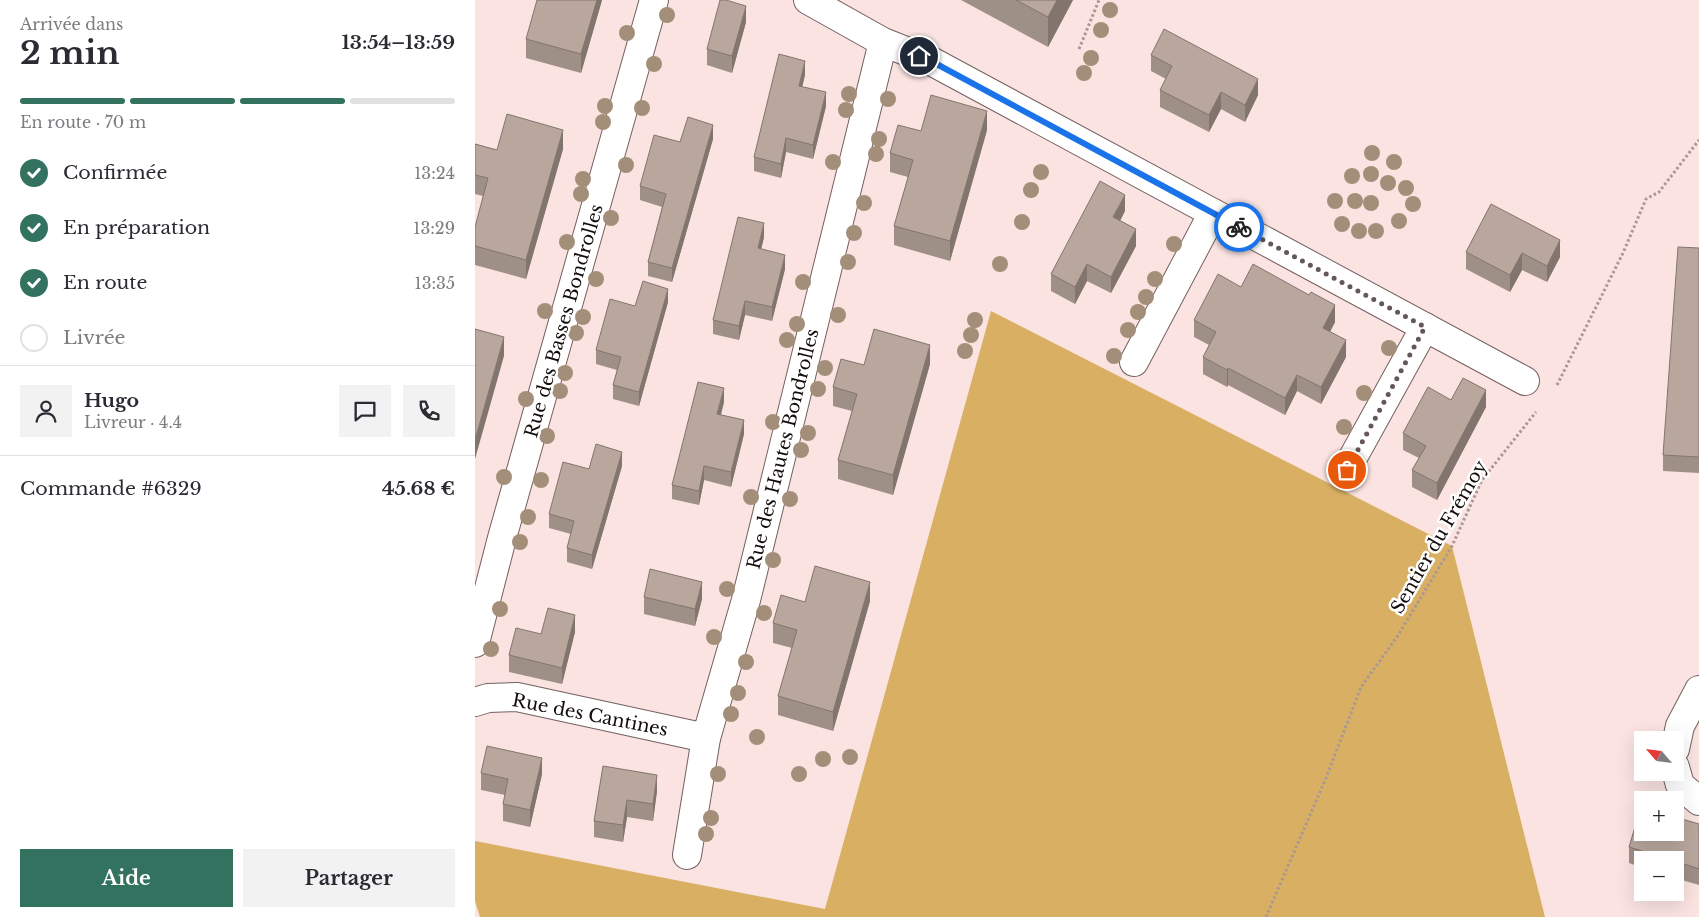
<!DOCTYPE html>
<html lang="fr">
<meta charset="utf-8">
<style>
:root{--surface:#fff;--page:#f2f2f3;--text:#2b2b33;--muted:#7c7c81;--line:#e1e1e2;--accent:#33725f}
body{margin:0;font-family:"Libre Baskerville",serif;background:var(--page);color:var(--text);height:100vh;display:flex;flex-direction:column;font-size:19px;white-space:nowrap}
*{box-sizing:border-box;margin:0}
p{font-size:16px;color:var(--muted)}
.icon{flex:none;width:28px;height:28px;fill:none;stroke:currentColor;stroke-width:2;stroke-linecap:round;stroke-linejoin:round}
.map{position:relative;flex:1;overflow:hidden}
.side{display:flex;flex-direction:column;background:var(--surface);width:475px}
.side>*{flex:none}
.needle{width:32px;rotate:298deg}
.fabs{position:absolute;left:1159px;top:731px;display:grid;gap:10px}
.fabs a{display:grid;place-items:center;width:50px;height:50px;border-radius:0px;background:var(--surface);box-shadow:0 5px 20px #0002;font-size:25px}
.pin{position:absolute;display:grid;place-items:center;width:42px;height:42px;color:#fff;margin:-21px;border:2px solid #fff;border-radius:50%;box-shadow:0 1px 5px #0007}
.courier{position:absolute;display:grid;place-items:center;width:50px;height:50px;margin:-25px;border:4px solid #1a73e8;border-radius:50%;background:#fff;color:#222;box-shadow:0 1px 6px #0007}
.head em{font-style:normal;font-weight:700}
.head div{display:flex;flex-direction:column-reverse}
.head{display:flex;align-items:center;justify-content:space-between;height:85px;padding:0 20px}
h1{font-size:32px;font-weight:700;line-height:38px}
.bar{display:grid;grid-template-columns:repeat(4,1fr);gap:8px 5px;align-content:center;height:60px;padding:0 20px}
.bar i{height:6px;border-radius:4px;background:var(--line)}
.bar .active{background:var(--accent)}
.bar p{grid-column:span 4}
.line{display:flex;align-items:center;gap:12px;padding:0 20px;border-top:1px solid var(--line)}
.line div{flex:1}
.round{display:grid;place-items:center;flex:none;width:52px;height:52px;border-radius:0px;background:var(--page)}
ol{padding:0 20px;list-style:none}
li{display:flex;align-items:center;gap:15px;height:55px}
li p{margin-inline-start:auto}
li .icon{padding:5px;border-radius:50%;background:var(--accent);color:#fff;stroke-width:4}
li:last-child{color:var(--muted)}
li i{width:28px;height:28px;border:2px solid var(--line);border-radius:50%}
.action{display:flex;gap:10px;margin-top:auto;padding:10px 20px}
.action a{flex:1;height:58px;border-radius:0px;background:var(--accent);color:#fff;font-size:20px;font-weight:700;line-height:58px;text-align:center}
.action a+a{background:var(--page);color:var(--text)}
main{display:flex;flex:1;min-height:0}
.map>svg:first-child{display:block}
</style>
<main>
<section class="side">
<div class="head"><div><h1>2 min</h1><p>Arrivée dans</p></div><em>13:54–13:59</em></div>
<div class="bar"><i class="active"></i><i class="active"></i><i class="active"></i><i></i><p>En route · 70 m</p></div>
<ol>
<li><svg class="icon" aria-label="check" viewBox="0 0 24 24"><path d="M5 12l5 5 9-10"/></svg>Confirmée<p>13:24</p></li>
<li><svg class="icon" aria-label="check" viewBox="0 0 24 24"><path d="M5 12l5 5 9-10"/></svg>En préparation<p>13:29</p></li>
<li><svg class="icon" aria-label="check" viewBox="0 0 24 24"><path d="M5 12l5 5 9-10"/></svg>En route<p>13:35</p></li>
<li><i></i>Livrée</li>
</ol>
<div class="line" style="height:90px"><a class="round"><svg class="icon" aria-label="person" viewBox="0 0 24 24"><circle cx="12" cy="8" r="4"/><path d="M4 21q1-7 8-7t8 7"/></svg></a><div><b>Hugo</b><p>Livreur · 4.4</p></div><a class="round"><svg class="icon" aria-label="chat" viewBox="0 0 24 24"><path d="M4 5h16v11H9l-5 4z"/></svg></a><a class="round"><svg class="icon" aria-label="phone" viewBox="0 0 24 24"><path d="M5 4h4l2 5-3 2q2 4 5 5l2-3 5 2v4C11 20 4 13 5 4z"/></svg></a></div>
<div class="line" style="height:65px"><div>Commande #6329</div><b>45.68 €</b></div>
<div class="action"><a>Aide</a><a>Partager</a></div>
</section>
<div class="map">
<svg width="1224" height="917" viewBox="0 0 1224 917">
<rect width="100%" height="100%" fill="#fae3e1"/>
<!-- green -->
<path fill="#d9b063" d="M 516,311 L 977,546 L 1070,917 L 5,917 L 0,901 L 0,841 L 350,909 Z"/>
<g fill="none" stroke-linecap="round" stroke-linejoin="round">
<!-- street casing -->
<g stroke="#74605f" stroke-width="30">
<g id="street">
<path d="M 333,0 L 408,42 L 456,61 L 1050,381"/>
<path d="M 659,362 L 738,213"/>
<path d="M 871,470 L 950,327"/>
<path d="M 0,643 L 27,538 L 179,0"/>
<path d="M 0,702 L 13,698 L 42,697 L 231,738"/>
<path d="M 1200,749 L 1205,726 L 1224,690"/>
<path d="M 1200,767 L 1205,785 L 1224,801"/>
<path d="M 212,855 L 231,738 L 271,600 L 408,42"/>
</g>
</g>
<!-- path -->
<g stroke="#a89795" stroke-width="3" stroke-dasharray="2.5 2.5" stroke-linecap="butt">
<path d="M 604,49 L 624,0"/>
<path d="M 1082,385 L 1148,253 L 1171,199 L 1184,192 L 1224,140"/>
<path d="M 791,917 L 851,778 L 886,687 L 922,637 L 977,546 L 1007,480 L 1061,412"/>
</g>
<!-- street -->
<use href="#street" stroke="#fff" stroke-width="28"/>
</g>
<!-- trees -->
<g fill="#a38e79">
<circle cx="635" cy="10" r="8"/>
<circle cx="192" cy="15" r="8"/>
<circle cx="626" cy="30" r="8"/>
<circle cx="152" cy="33" r="8"/>
<circle cx="616" cy="58" r="8"/>
<circle cx="179" cy="64" r="8"/>
<circle cx="609" cy="73" r="8"/>
<circle cx="374" cy="94" r="8"/>
<circle cx="413" cy="99" r="8"/>
<circle cx="130" cy="106" r="8"/>
<circle cx="167" cy="108" r="8"/>
<circle cx="371" cy="110" r="8"/>
<circle cx="128" cy="122" r="8"/>
<circle cx="404" cy="139" r="8"/>
<circle cx="897" cy="153" r="8"/>
<circle cx="401" cy="154" r="8"/>
<circle cx="358" cy="162" r="8"/>
<circle cx="919" cy="162" r="8"/>
<circle cx="151" cy="165" r="8"/>
<circle cx="566" cy="172" r="8"/>
<circle cx="896" cy="174" r="8"/>
<circle cx="877" cy="176" r="8"/>
<circle cx="108" cy="179" r="8"/>
<circle cx="913" cy="183" r="8"/>
<circle cx="931" cy="188" r="8"/>
<circle cx="556" cy="190" r="8"/>
<circle cx="106" cy="194" r="8"/>
<circle cx="860" cy="201" r="8"/>
<circle cx="880" cy="201" r="8"/>
<circle cx="389" cy="203" r="8"/>
<circle cx="896" cy="203" r="8"/>
<circle cx="938" cy="204" r="8"/>
<circle cx="136" cy="218" r="8"/>
<circle cx="924" cy="221" r="8"/>
<circle cx="547" cy="222" r="8"/>
<circle cx="867" cy="224" r="8"/>
<circle cx="884" cy="231" r="8"/>
<circle cx="901" cy="231" r="8"/>
<circle cx="379" cy="233" r="8"/>
<circle cx="92" cy="242" r="8"/>
<circle cx="699" cy="244" r="8"/>
<circle cx="373" cy="262" r="8"/>
<circle cx="525" cy="264" r="8"/>
<circle cx="121" cy="279" r="8"/>
<circle cx="680" cy="279" r="8"/>
<circle cx="328" cy="282" r="8"/>
<circle cx="671" cy="297" r="8"/>
<circle cx="70" cy="311" r="8"/>
<circle cx="663" cy="312" r="8"/>
<circle cx="363" cy="315" r="8"/>
<circle cx="108" cy="317" r="8"/>
<circle cx="500" cy="320" r="8"/>
<circle cx="322" cy="324" r="8"/>
<circle cx="653" cy="330" r="8"/>
<circle cx="101" cy="333" r="8"/>
<circle cx="496" cy="335" r="8"/>
<circle cx="312" cy="340" r="8"/>
<circle cx="914" cy="348" r="8"/>
<circle cx="490" cy="351" r="8"/>
<circle cx="639" cy="356" r="8"/>
<circle cx="350" cy="368" r="8"/>
<circle cx="90" cy="373" r="8"/>
<circle cx="343" cy="389" r="8"/>
<circle cx="85" cy="391" r="8"/>
<circle cx="889" cy="393" r="8"/>
<circle cx="51" cy="399" r="8"/>
<circle cx="298" cy="422" r="8"/>
<circle cx="869" cy="427" r="8"/>
<circle cx="333" cy="433" r="8"/>
<circle cx="72" cy="436" r="8"/>
<circle cx="326" cy="450" r="8"/>
<circle cx="29" cy="477" r="8"/>
<circle cx="66" cy="480" r="8"/>
<circle cx="276" cy="497" r="8"/>
<circle cx="315" cy="499" r="8"/>
<circle cx="53" cy="517" r="8"/>
<circle cx="45" cy="542" r="8"/>
<circle cx="298" cy="560" r="8"/>
<circle cx="252" cy="589" r="8"/>
<circle cx="25" cy="609" r="8"/>
<circle cx="289" cy="613" r="8"/>
<circle cx="239" cy="637" r="8"/>
<circle cx="16" cy="649" r="8"/>
<circle cx="271" cy="662" r="8"/>
<circle cx="263" cy="693" r="8"/>
<circle cx="256" cy="714" r="8"/>
<circle cx="282" cy="737" r="8"/>
<circle cx="375" cy="757" r="8"/>
<circle cx="348" cy="759" r="8"/>
<circle cx="243" cy="774" r="8"/>
<circle cx="324" cy="774" r="8"/>
<circle cx="236" cy="818" r="8"/>
<circle cx="231" cy="834" r="8"/>
</g>
<!-- wall -->
<g fill="#9f9087">
<path d="M 127,0 L 106,73 L 51,58 L 51,39 Z"/>
<path d="M 486,0 L 598,0 L 573,47 Z"/>
<path d="M 271,22 L 257,73 L 232,65 L 232,49 Z"/>
<path d="M 676,55 L 783,95 L 770,122 L 746,109 L 734,132 L 685,107 L 685,90 L 691,79 L 676,71 Z"/>
<path d="M 330,75 L 327,87 L 351,106 L 338,159 L 311,152 L 306,178 L 279,171 L 279,157 Z"/>
<path d="M 512,130 L 475,261 L 419,245 L 419,226 L 433,177 L 415,172 L 415,153 L 446,131 Z"/>
<path d="M 238,139 L 197,282 L 173,276 L 173,262 L 187,207 L 165,200 L 165,186 L 205,142 Z"/>
<path d="M 0,144 L 22,150 L 88,149 L 51,279 L 0,265 L 0,246 L 8,196 L 0,194 Z"/>
<path d="M 1016,204 L 1085,257 L 1072,282 L 1047,270 L 1035,292 L 991,269 L 991,252 Z"/>
<path d="M 650,211 L 645,221 L 661,246 L 636,293 L 612,281 L 600,304 L 576,291 L 576,274 Z"/>
<path d="M 289,237 L 286,249 L 310,269 L 297,321 L 270,315 L 264,340 L 238,334 L 238,320 Z"/>
<path d="M 1224,248 L 1224,473 L 1188,471 L 1188,455 Z"/>
<path d="M 766,287 L 834,295 L 860,322 L 855,332 L 871,357 L 846,404 L 822,391 L 810,415 L 753,385 L 752,387 L 728,374 L 728,357 L 734,345 L 719,337 L 719,320 Z"/>
<path d="M 193,302 L 164,406 L 138,399 L 138,385 L 142,370 L 121,364 L 121,350 L 160,306 Z"/>
<path d="M 455,364 L 418,495 L 363,479 L 363,460 L 377,411 L 358,406 L 358,387 L 389,365 Z"/>
<path d="M 976,400 L 1011,407 L 962,500 L 937,487 L 937,470 L 944,458 L 928,450 L 928,433 Z"/>
<path d="M 249,402 L 246,415 L 269,434 L 256,487 L 229,480 L 224,505 L 197,499 L 197,485 Z"/>
<path d="M 147,466 L 117,569 L 92,562 L 92,548 L 96,534 L 74,528 L 74,514 L 114,469 Z"/>
<path d="M 169,597 L 227,599 L 220,626 L 169,614 Z"/>
<path d="M 395,601 L 358,731 L 303,715 L 303,696 L 317,648 L 298,643 L 298,623 L 330,602 Z"/>
<path d="M 100,632 L 87,684 L 34,672 L 34,655 L 66,634 Z"/>
<path d="M 128,766 L 182,791 L 178,821 L 152,817 L 148,842 L 119,837 L 119,821 Z"/>
<path d="M 6,773 L 67,774 L 55,827 L 28,821 L 28,804 L 30,795 L 6,790 Z"/>
<path d="M 1224,824 L 1224,885 L 1200,878 L 1200,860 L 1168,860 L 1168,868 L 1154,863 L 1154,847 Z"/>
</g>
<!-- shaded-wall -->
<g fill="#82756e">
<path d="M 122,0 L 127,0 L 106,73 L 106,54 Z"/>
<path d="M 582,0 L 598,0 L 573,47 L 573,17 Z"/>
<path d="M 271,6 L 271,22 L 257,73 L 257,56 Z"/>
<path d="M 330,61 L 330,75 L 324,100 L 324,86 Z"/>
<path d="M 783,79 L 783,95 L 770,122 L 770,105 Z"/>
<path d="M 351,92 L 351,106 L 338,159 L 338,145 Z"/>
<path d="M 746,92 L 746,109 L 734,132 L 734,115 Z"/>
<path d="M 512,111 L 512,130 L 475,261 L 475,241 Z"/>
<path d="M 238,125 L 238,139 L 197,282 L 197,268 Z"/>
<path d="M 88,130 L 88,149 L 51,279 L 51,260 Z"/>
<path d="M 311,138 L 311,152 L 306,178 L 306,164 Z"/>
<path d="M 650,195 L 650,211 L 638,234 L 638,217 Z"/>
<path d="M 289,223 L 289,237 L 283,263 L 283,248 Z"/>
<path d="M 661,229 L 661,246 L 636,293 L 636,277 Z"/>
<path d="M 1085,240 L 1085,257 L 1072,282 L 1072,266 Z"/>
<path d="M 1047,253 L 1047,270 L 1035,292 L 1035,275 Z"/>
<path d="M 310,255 L 310,269 L 297,321 L 297,307 Z"/>
<path d="M 612,264 L 612,281 L 600,304 L 600,287 Z"/>
<path d="M 193,289 L 193,302 L 164,406 L 164,392 Z"/>
<path d="M 270,301 L 270,315 L 264,340 L 264,326 Z"/>
<path d="M 860,305 L 860,322 L 848,345 L 848,328 Z"/>
<path d="M 29,337 L 29,356 L 0,459 L 0,440 Z"/>
<path d="M 871,340 L 871,357 L 846,404 L 846,387 Z"/>
<path d="M 455,345 L 455,364 L 418,495 L 418,475 Z"/>
<path d="M 753,368 L 753,385 L 752,387 L 752,370 Z"/>
<path d="M 822,375 L 822,391 L 810,415 L 810,398 Z"/>
<path d="M 249,388 L 249,402 L 242,428 L 242,414 Z"/>
<path d="M 1011,390 L 1011,407 L 962,500 L 962,483 Z"/>
<path d="M 269,420 L 269,434 L 256,487 L 256,472 Z"/>
<path d="M 147,452 L 147,466 L 117,569 L 117,555 Z"/>
<path d="M 229,466 L 229,480 L 224,505 L 224,491 Z"/>
<path d="M 227,582 L 227,599 L 220,626 L 220,609 Z"/>
<path d="M 395,582 L 395,601 L 358,731 L 358,712 Z"/>
<path d="M 100,615 L 100,632 L 87,684 L 87,668 Z"/>
<path d="M 67,758 L 67,774 L 55,827 L 55,810 Z"/>
<path d="M 182,775 L 182,791 L 178,821 L 178,804 Z"/>
<path d="M 152,800 L 152,817 L 148,842 L 148,825 Z"/>
</g>
<!-- building -->
<g fill="#b9a79d" stroke="#82756e">
<path d="M 62,0 L 122,0 L 106,54 L 51,39 Z"/>
<path d="M 245,0 L 251,0 L 271,6 L 257,56 L 232,49 Z"/>
<path d="M 541,0 L 582,0 L 573,17 Z"/>
<path d="M 689,29 L 783,79 L 770,105 L 746,92 L 734,115 L 685,90 L 697,66 L 676,55 Z"/>
<path d="M 304,54 L 330,61 L 324,86 L 351,92 L 338,145 L 311,138 L 306,164 L 279,157 Z"/>
<path d="M 456,95 L 512,111 L 475,241 L 419,226 L 438,160 L 415,153 L 423,125 L 446,131 Z"/>
<path d="M 32,114 L 88,130 L 51,260 L 0,246 L 0,227 L 13,178 L 0,175 L 0,144 L 22,150 Z"/>
<path d="M 213,117 L 238,125 L 197,268 L 173,262 L 191,194 L 165,186 L 179,135 L 205,142 Z"/>
<path d="M 625,181 L 650,195 L 638,217 L 661,229 L 636,277 L 612,264 L 600,287 L 576,274 Z"/>
<path d="M 1016,204 L 1085,240 L 1072,266 L 1047,253 L 1035,275 L 991,252 Z"/>
<path d="M 263,217 L 289,223 L 283,248 L 310,255 L 297,307 L 270,301 L 264,326 L 238,320 Z"/>
<path d="M 1203,247 L 1224,248 L 1224,457 L 1188,455 Z"/>
<path d="M 778,264 L 834,295 L 836,292 L 860,305 L 848,328 L 871,340 L 846,387 L 822,375 L 810,398 L 753,368 L 752,370 L 728,357 L 741,332 L 719,320 L 743,274 L 766,287 Z"/>
<path d="M 168,281 L 193,289 L 164,392 L 138,385 L 146,357 L 121,350 L 135,299 L 160,306 Z"/>
<path d="M 0,329 L 29,337 L 0,440 Z"/>
<path d="M 399,329 L 455,345 L 418,475 L 363,460 L 382,394 L 358,387 L 366,359 L 389,365 Z"/>
<path d="M 988,378 L 1011,390 L 962,483 L 937,470 L 951,446 L 928,433 L 953,387 L 976,400 Z"/>
<path d="M 223,382 L 249,388 L 242,414 L 269,420 L 256,472 L 229,466 L 224,491 L 197,485 Z"/>
<path d="M 121,444 L 147,452 L 117,555 L 92,548 L 99,521 L 74,514 L 88,462 L 114,469 Z"/>
<path d="M 340,566 L 395,582 L 358,712 L 303,696 L 322,630 L 298,623 L 306,595 L 330,602 Z"/>
<path d="M 175,569 L 227,582 L 220,609 L 169,597 Z"/>
<path d="M 73,608 L 100,615 L 87,668 L 34,655 L 41,628 L 66,634 Z"/>
<path d="M 12,746 L 67,758 L 55,810 L 28,804 L 33,779 L 6,773 Z"/>
<path d="M 128,766 L 182,775 L 178,804 L 152,800 L 148,825 L 119,821 Z"/>
<path d="M 1166,807 L 1168,807 L 1168,832 L 1200,832 L 1200,817 L 1224,824 L 1224,869 L 1200,861 L 1200,860 L 1196,860 L 1154,847 Z"/>
</g>
<g fill="none" stroke-linecap="round" stroke-linejoin="round">
<!-- done -->
<path stroke="#645756" stroke-width="5" stroke-dasharray="0 9" d="M 764,227 L 950,327 L 872,470"/>
<!-- route -->
<path stroke="#1a73e8" stroke-width="6" d="M 444,56 L 456,61 L 764,227"/>
</g>
<g text-anchor="middle" stroke-width="5" stroke-linejoin="round" paint-order="stroke">
<!-- street labels -->
<g font-size="18" fill="#130c0b" stroke="#fff">
<text transform="translate(89 321) rotate(-74)" y="6">Rue des Basses Bondrolles</text>
<text transform="translate(308 449) rotate(-76)" y="6">Rue des Hautes Bondrolles</text>
<text transform="translate(964 537) rotate(-60)" y="6">Sentier du Frémoy</text>
<text transform="translate(115 715) rotate(11)" y="6">Rue des Cantines</text>
</g>
</g>
</svg>
<div class="fabs">
<a><svg class="needle" viewBox="-14 -14 28 28"><path d="M0-13l5 13h-10z" fill="#e53935"/><path d="M0 13l5-13h-10z" fill="#7c7c81"/></svg></a>
<a>+</a>
<a>−</a>
</div>
<div class="pin" style="left:872px;top:470px;background:#ea580c"><svg class="icon" aria-label="bag" viewBox="0 0 24 24"><path d="M5 8h14l-1 12H6zM9 8a3 3 0 0 1 6 0"/></svg></div>
<div class="pin" style="left:444px;top:56px;background:#1f2937"><svg class="icon" aria-label="home" viewBox="0 0 24 24"><path d="M3 11l9-7 9 7M6 9v11h12V9"/></svg></div>
<div class="courier" style="left:764px;top:227px"><svg class="icon" aria-label="bike" viewBox="0 0 24 24"><circle cx="6" cy="16" r="4"/><circle cx="18" cy="16" r="4"/><path d="M6 16l4-8h5l3 8M10 8l3 8H6M13 5h3"/></svg></div>
</div>
</main>
